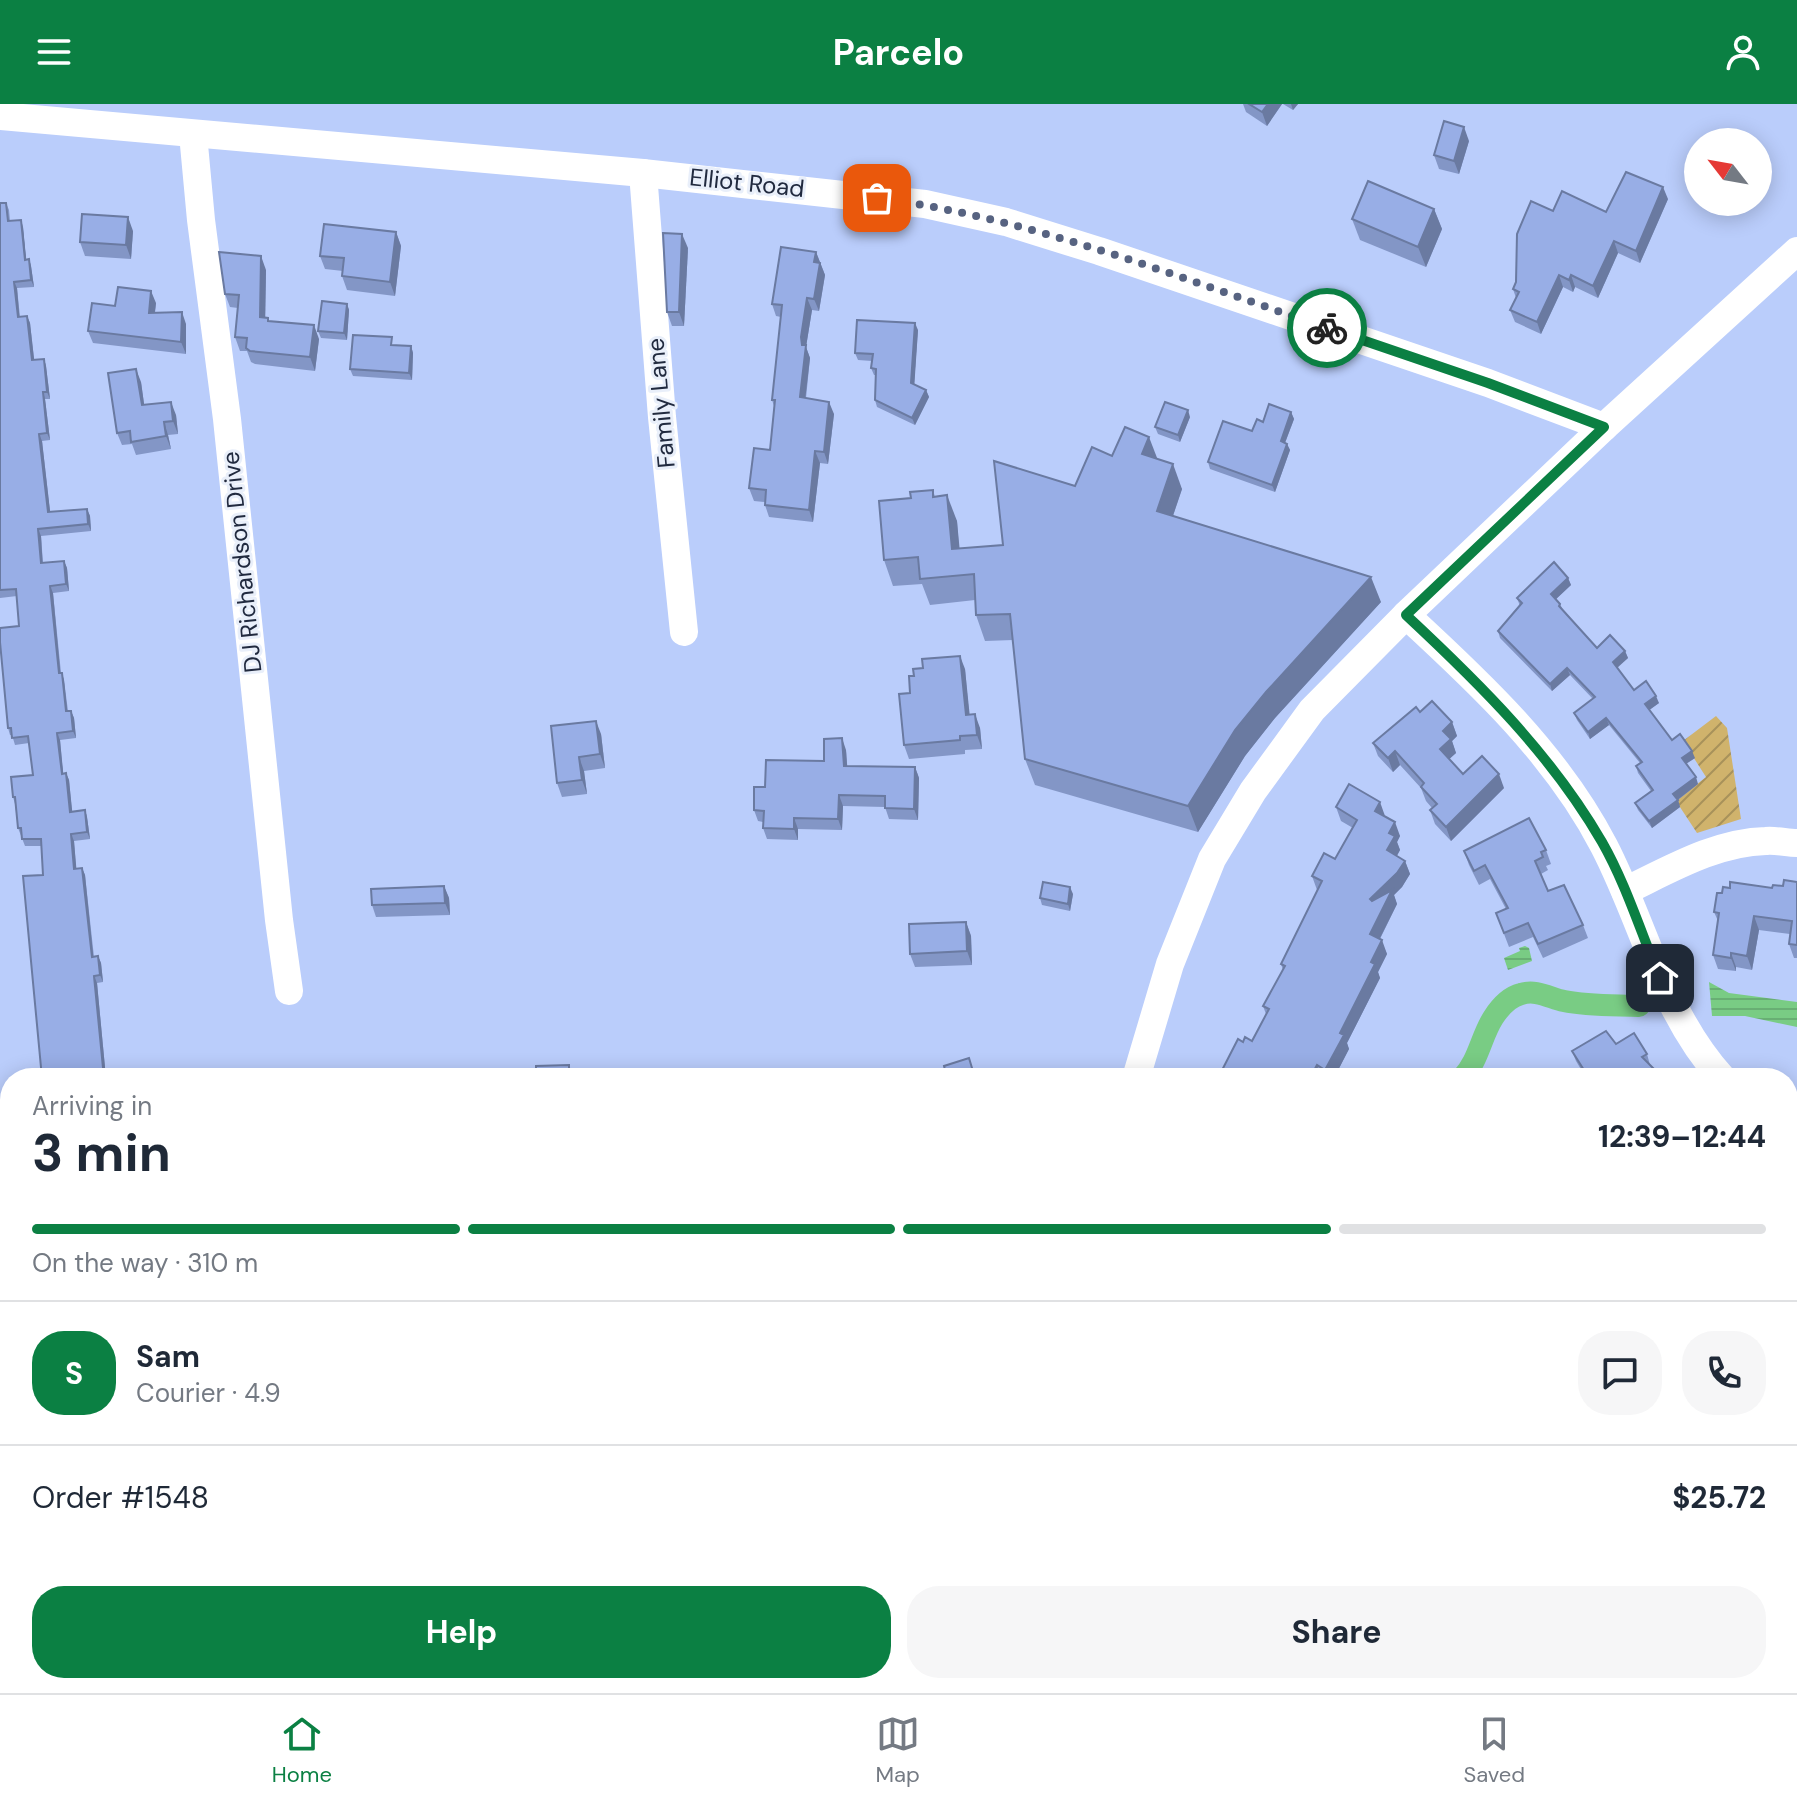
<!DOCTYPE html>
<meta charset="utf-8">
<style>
:root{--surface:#fff;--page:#f6f6f7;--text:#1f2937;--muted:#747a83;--line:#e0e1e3;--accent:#0b8043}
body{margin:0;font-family:"DM Sans",sans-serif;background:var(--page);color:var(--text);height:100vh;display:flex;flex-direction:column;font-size:30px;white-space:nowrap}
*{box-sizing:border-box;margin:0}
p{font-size:26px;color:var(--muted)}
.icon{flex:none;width:44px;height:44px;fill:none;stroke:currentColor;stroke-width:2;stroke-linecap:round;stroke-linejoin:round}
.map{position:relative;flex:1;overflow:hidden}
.details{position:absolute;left:0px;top:964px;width:1798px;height:626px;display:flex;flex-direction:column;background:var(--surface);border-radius:32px 32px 0 0;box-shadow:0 4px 20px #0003}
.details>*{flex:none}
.needle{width:52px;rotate:301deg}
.fabs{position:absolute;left:1684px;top:24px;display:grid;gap:16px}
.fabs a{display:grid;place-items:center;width:88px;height:88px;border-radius:50%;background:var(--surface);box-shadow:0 4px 20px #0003;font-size:40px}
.pin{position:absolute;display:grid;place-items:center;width:68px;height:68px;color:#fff;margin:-34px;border-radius:16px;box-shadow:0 4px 12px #0006}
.courier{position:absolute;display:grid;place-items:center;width:80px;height:80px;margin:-40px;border:6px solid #0b8043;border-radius:50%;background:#fff;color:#222;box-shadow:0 2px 10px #0007}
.summary em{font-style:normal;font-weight:700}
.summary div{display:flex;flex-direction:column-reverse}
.summary{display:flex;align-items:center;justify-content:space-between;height:136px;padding:0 32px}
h1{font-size:52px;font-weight:700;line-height:60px}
.bar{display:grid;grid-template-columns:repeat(4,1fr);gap:12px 8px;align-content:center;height:96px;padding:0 32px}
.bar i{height:10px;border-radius:6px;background:var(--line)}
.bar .current{background:var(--accent)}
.bar p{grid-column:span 4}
.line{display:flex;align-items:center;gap:20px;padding:0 32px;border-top:2px solid var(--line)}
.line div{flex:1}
.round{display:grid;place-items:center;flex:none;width:84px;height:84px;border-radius:32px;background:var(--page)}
.action{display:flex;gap:16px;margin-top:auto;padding:16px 32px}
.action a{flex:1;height:92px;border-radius:32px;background:var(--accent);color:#fff;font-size:32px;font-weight:700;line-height:92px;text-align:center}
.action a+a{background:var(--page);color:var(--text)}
header{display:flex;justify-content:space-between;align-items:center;height:104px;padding:0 32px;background:var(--accent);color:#fff;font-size:36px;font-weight:700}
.dock{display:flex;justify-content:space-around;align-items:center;height:112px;border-top:2px solid var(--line);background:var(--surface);font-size:22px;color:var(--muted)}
.dock a{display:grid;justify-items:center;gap:4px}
.dock .current{color:var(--accent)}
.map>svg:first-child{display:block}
</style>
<header><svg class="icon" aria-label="menu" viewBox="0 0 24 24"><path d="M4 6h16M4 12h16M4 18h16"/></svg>Parcelo<svg class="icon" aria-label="person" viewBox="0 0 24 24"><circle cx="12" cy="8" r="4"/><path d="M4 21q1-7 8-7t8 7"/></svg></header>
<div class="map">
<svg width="1797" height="1589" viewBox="0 0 1797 1589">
<defs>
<pattern id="park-dots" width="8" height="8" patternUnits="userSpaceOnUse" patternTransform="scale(2)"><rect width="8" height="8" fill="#d0b36c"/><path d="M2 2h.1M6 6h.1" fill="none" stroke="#a8925a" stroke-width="1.8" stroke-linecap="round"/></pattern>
<pattern id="garden-furrows" width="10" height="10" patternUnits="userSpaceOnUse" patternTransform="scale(2)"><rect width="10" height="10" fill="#d0b36c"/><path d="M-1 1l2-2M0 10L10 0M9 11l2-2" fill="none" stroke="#a8925a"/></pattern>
<pattern id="water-rules" width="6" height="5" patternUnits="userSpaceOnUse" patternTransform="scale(2)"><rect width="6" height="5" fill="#79cc84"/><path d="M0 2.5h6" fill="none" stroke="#68af73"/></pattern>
</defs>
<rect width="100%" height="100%" fill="#bacdfb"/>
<!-- park -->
<path fill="url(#park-dots)" d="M 459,1580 L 595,1580 L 591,1589 L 327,1589 Z"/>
<!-- garden -->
<path fill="url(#garden-furrows)" d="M 1716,612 L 1727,624 L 1741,715 L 1697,729 L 1676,697 L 1706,673 L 1683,637 Z"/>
<!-- water -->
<g fill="url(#water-rules)">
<path d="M 1525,842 L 1529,844 L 1532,857 L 1508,866 L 1504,854 L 1520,847 L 1519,844 Z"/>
<path d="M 1709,878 L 1729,889 L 1797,898 L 1797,923 L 1745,912 L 1712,912 Z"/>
</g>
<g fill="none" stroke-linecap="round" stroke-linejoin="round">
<!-- canal -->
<g stroke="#79cc84" stroke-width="22">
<path d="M 1462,974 C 1478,958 1481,933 1493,914 C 1500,903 1509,893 1521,890 C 1536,885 1550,894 1564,897 C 1588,902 1614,901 1639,902"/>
<path d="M 599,1589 L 604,1580"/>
</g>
<!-- minor -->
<g stroke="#fff" stroke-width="28">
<path d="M 0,12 L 643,69 L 925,100 L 1006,118 L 1099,147 L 1488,279 L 1604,323"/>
<path d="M 193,30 L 201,116 L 227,315 L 279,816 L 289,887"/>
<path d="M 643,69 L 662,313 L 684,528"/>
<path d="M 1406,511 C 1480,579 1557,651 1604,742 C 1644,819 1662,908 1722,974"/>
<path d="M 1625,787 C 1669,766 1716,738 1766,737 C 1776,736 1787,739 1797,739"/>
<path d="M 1136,974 L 1170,860 L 1212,755 L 1253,687 L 1312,606 L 1406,511 L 1604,323 L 1797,147"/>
<path d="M 1788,1022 L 1797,1028"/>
<path d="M 0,1059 L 7,1138"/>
<path d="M 1788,1357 L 1797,1361"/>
<path d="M 0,1444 L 10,1444"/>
<path d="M 1277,1580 L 1278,1589"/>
<path d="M 1568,1580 L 1587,1589"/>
<path d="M 774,1589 L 775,1580"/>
<path d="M 980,1589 L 982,1580"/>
</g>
</g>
<!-- wall -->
<g fill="#8396c6">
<path d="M 1243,0 L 1282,0 L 1267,22 L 1246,8 Z"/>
<path d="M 1283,0 L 1298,0 L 1293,6 Z"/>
<path d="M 1469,37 L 1459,70 L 1439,65 L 1434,51 Z"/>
<path d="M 1668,95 L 1640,159 L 1618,149 L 1598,194 L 1575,183 L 1573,188 L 1563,183 L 1541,230 L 1515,218 L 1510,206 L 1516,194 L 1513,185 L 1553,107 L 1606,108 Z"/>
<path d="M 0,99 L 6,99 L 9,106 L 10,117 L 23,123 L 26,156 L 29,155 L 31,162 L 34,183 L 17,184 L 20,213 L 27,212 L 30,219 L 34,256 L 44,255 L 46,262 L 50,295 L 45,295 L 50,336 L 42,337 L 50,408 L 87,405 L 90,412 L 91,427 L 41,432 L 43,459 L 64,457 L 67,464 L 69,487 L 53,489 L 61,569 L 64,576 L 68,607 L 71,607 L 74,614 L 76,634 L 60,636 L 63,669 L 66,669 L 69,676 L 72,708 L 85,706 L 87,713 L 90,735 L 74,737 L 76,764 L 82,764 L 85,771 L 94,853 L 98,852 L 101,859 L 103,878 L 97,879 L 106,974 L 42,974 L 43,771 L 41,742 L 25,742 L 18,724 L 15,700 L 13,693 L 33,671 L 29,639 L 15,641 L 12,631 L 10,631 L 8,624 L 19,522 L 17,492 L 0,494 Z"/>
<path d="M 1434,105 L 1442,125 L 1426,163 L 1360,136 L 1352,115 Z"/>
<path d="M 133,127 L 131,155 L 85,152 L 80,138 Z"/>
<path d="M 396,128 L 401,142 L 395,192 L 347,186 L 342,172 L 343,167 L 325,165 L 320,152 Z"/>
<path d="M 688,144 L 684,222 L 672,222 L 667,208 Z"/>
<path d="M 816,148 L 825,171 L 819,207 L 812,206 L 806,243 L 810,254 L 806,294 L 834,310 L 828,360 L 820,359 L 813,418 L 769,413 L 765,401 L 765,398 L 754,397 L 749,384 L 770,346 L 774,302 L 772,296 L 781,213 L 776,212 L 772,200 Z"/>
<path d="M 266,166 L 265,214 L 268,214 L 269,217 L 319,235 L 315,267 L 255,260 L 251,258 L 247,247 L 240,247 L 235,233 L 238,204 L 230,203 L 225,190 Z"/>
<path d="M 156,199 L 155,209 L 186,220 L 186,250 L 93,239 L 88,227 L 115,202 Z"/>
<path d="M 347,200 L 349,206 L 347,236 L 321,234 L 318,227 Z"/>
<path d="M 918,226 L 914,280 L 926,286 L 929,293 L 915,321 L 877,303 L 875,296 L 876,271 L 874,271 L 871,264 L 872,257 L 858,256 L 855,249 Z"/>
<path d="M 395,241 L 411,242 L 413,249 L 412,276 L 353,272 L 350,265 Z"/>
<path d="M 141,278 L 144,300 L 176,311 L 178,330 L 168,331 L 171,345 L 136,351 L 132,340 L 122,341 L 117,329 Z"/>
<path d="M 1291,308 L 1294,315 L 1285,339 L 1287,340 L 1290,346 L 1275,388 L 1210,365 L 1208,358 L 1252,327 L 1263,318 Z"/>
<path d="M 1190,313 L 1180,338 L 1158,330 L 1155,323 Z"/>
<path d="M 1112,352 L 1157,355 L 1182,385 L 1173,412 L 1381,498 L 1275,614 L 1245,652 L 1198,728 L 1035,681 L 1025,655 L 1013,536 L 985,537 L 976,511 L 975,496 L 930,501 L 922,480 L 893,482 L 884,456 L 911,394 L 933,386 L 935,393 L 957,417 L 959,445 L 1003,441 Z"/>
<path d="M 1568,474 L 1571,481 L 1556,495 L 1560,500 L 1563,506 L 1597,544 L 1625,547 L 1628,554 L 1617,563 L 1634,586 L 1659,599 L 1649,606 L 1672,636 L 1695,654 L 1686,660 L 1698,680 L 1678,696 L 1680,703 L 1652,724 L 1638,706 L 1635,699 L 1651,687 L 1638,669 L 1636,662 L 1640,659 L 1609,621 L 1590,635 L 1577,616 L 1574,609 L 1593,595 L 1570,571 L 1552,587 L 1500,534 L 1498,527 L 1520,502 L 1517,494 Z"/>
<path d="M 965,565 L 969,610 L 980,624 L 982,645 L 965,646 L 965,650 L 909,655 L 904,641 L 910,589 Z"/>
<path d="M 1420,608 L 1452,618 L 1457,632 L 1452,637 L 1456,649 L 1449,655 L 1463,670 L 1504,684 L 1451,737 L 1435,720 L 1430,706 L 1432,704 L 1426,697 L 1421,684 L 1400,661 L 1393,668 L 1378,652 L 1373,639 Z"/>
<path d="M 551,622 L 601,630 L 605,664 L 584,667 L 587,690 L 562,693 L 557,679 Z"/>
<path d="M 846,646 L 847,662 L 915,663 L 919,674 L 918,716 L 889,715 L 885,703 L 843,702 L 842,726 L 798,725 L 798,736 L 767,735 L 763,724 L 763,718 L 758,717 L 754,706 L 765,683 L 824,657 Z"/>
<path d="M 1336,703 L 1385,712 L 1400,732 L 1397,738 L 1400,746 L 1397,752 L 1405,757 L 1410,770 L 1402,783 L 1394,791 L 1397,800 L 1380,835 L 1387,850 L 1378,868 L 1380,874 L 1347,939 L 1349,945 L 1334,974 L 1218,974 L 1243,938 L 1252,937 L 1266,910 L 1263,902 L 1283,866 L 1281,860 L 1317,786 L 1312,772 L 1335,755 L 1353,724 L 1341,717 Z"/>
<path d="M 1546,746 L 1551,760 L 1546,762 L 1548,766 L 1541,770 L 1548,787 L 1583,821 L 1588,834 L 1543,854 L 1533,833 L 1509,843 L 1496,809 L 1506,805 L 1490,775 L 1479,781 L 1469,761 L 1464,747 Z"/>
<path d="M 1797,778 L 1797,854 L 1794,854 L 1789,840 L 1790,830 L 1759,826 L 1752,866 L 1736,863 L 1736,867 L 1718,865 L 1713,851 L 1718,817 L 1714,808 L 1722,789 L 1730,784 L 1772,784 Z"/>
<path d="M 444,782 L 449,794 L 450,811 L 376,813 L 372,801 Z"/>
<path d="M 1073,790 L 1070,807 L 1042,801 L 1040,794 Z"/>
<path d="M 966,818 L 971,832 L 972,861 L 915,863 L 910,850 Z"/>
<path d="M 1616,940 L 1647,950 L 1650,961 L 1663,974 L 1578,974 L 1576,970 L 1582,967 L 1576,957 L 1572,947 Z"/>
<path d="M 1788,1082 L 1797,1085 L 1797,1180 L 1788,1176 Z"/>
<path d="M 10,1171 L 10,1272 L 0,1273 L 0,1176 Z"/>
<path d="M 1788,1270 L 1797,1274 L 1797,1300 L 1791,1298 L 1789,1303 L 1788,1302 Z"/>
<path d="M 10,1330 L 10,1383 L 0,1384 L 0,1331 Z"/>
<path d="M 10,1511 L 10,1567 L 0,1569 L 0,1512 Z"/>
<path d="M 837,1580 L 907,1580 L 907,1585 L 839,1588 Z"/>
<path d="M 1317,1580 L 1440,1580 L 1437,1586 L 1444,1589 L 1320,1589 Z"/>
<path d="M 1686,1580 L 1788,1580 L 1797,1589 L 1705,1589 Z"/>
</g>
<!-- shaded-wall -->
<g fill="#6a7aa1">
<path d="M 1268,0 L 1282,0 L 1267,22 L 1262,8 Z"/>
<path d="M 1291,0 L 1298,0 L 1293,6 Z"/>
<path d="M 1464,23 L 1469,37 L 1459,70 L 1454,57 Z"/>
<path d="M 1663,83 L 1668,95 L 1640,159 L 1636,147 Z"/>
<path d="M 1434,105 L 1442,125 L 1426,163 L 1418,143 Z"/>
<path d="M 128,113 L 133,127 L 131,155 L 126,141 Z"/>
<path d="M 21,116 L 23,123 L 27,163 L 25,156 Z"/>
<path d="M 396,128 L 401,142 L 395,192 L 390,178 Z"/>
<path d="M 682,130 L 688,144 L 684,222 L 679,208 Z"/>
<path d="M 1614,137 L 1618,149 L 1598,194 L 1593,182 Z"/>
<path d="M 816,148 L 825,171 L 819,207 L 814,195 L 814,158 Z"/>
<path d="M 261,152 L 266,166 L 265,227 L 260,213 Z"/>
<path d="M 29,155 L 31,162 L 34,183 L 31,176 Z"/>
<path d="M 1559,171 L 1563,183 L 1541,230 L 1537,218 Z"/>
<path d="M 1571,171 L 1575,183 L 1573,188 L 1569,176 Z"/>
<path d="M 14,178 L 17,184 L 20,220 L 18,213 Z"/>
<path d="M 151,187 L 156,199 L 153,222 L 149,209 Z"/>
<path d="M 807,194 L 812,206 L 806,243 L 810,254 L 804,305 L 800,293 L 802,241 L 801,233 Z"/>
<path d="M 347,200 L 349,206 L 347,236 L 344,229 Z"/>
<path d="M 182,208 L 186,220 L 186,250 L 181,238 Z"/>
<path d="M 27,212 L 30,219 L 35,263 L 32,256 Z"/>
<path d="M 915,219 L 918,226 L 914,286 L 911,279 Z"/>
<path d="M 314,221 L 319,235 L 315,267 L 310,253 Z"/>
<path d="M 411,242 L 413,249 L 412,276 L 409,269 Z"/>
<path d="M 44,255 L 46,262 L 50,295 L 47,288 Z"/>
<path d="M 136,265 L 141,278 L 146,314 L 142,301 Z"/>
<path d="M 926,286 L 929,293 L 915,321 L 912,314 Z"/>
<path d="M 43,288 L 45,295 L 50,336 L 47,329 Z"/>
<path d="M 171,298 L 176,311 L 178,330 L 173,317 Z"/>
<path d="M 829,298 L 834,310 L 828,360 L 824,348 Z"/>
<path d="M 1188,306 L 1190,313 L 1180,338 L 1178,331 Z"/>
<path d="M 1291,308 L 1294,315 L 1283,344 L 1281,337 Z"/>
<path d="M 164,318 L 168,331 L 171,345 L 166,332 Z"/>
<path d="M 39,330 L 42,337 L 51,415 L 48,408 Z"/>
<path d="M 1149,333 L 1159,359 L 1142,350 Z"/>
<path d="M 1287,340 L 1290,346 L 1275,388 L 1272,381 Z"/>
<path d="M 815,347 L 820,359 L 813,418 L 809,406 Z"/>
<path d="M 1173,360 L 1182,385 L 1166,432 L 1157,407 Z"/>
<path d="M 947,391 L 957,417 L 962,471 L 952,445 Z"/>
<path d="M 87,405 L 90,412 L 91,427 L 88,420 Z"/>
<path d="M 38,425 L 41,432 L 43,466 L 41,459 Z"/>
<path d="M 64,457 L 67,464 L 69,487 L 66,480 Z"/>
<path d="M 1371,473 L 1381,498 L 1275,614 L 1245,652 L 1198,728 L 1188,702 L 1235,626 L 1266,588 Z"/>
<path d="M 1568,474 L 1571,481 L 1554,497 L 1551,490 Z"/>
<path d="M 50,482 L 53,489 L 61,576 L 59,569 Z"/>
<path d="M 1625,547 L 1628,554 L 1616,565 L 1613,558 Z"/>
<path d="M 960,552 L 965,565 L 971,624 L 966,611 Z"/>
<path d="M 1567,564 L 1570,571 L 1552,587 L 1550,580 Z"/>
<path d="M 62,569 L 64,576 L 68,614 L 66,607 Z"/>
<path d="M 1656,592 L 1659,599 L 1648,607 L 1645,600 Z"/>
<path d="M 71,607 L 74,614 L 76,634 L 73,627 Z"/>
<path d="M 975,610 L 980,624 L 982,645 L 977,631 Z"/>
<path d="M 1606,614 L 1609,621 L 1590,635 L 1588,628 Z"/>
<path d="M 596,617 L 601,630 L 605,664 L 600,650 Z"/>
<path d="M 1452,618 L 1457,632 L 1452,637 L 1456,649 L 1445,659 L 1440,645 L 1443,627 Z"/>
<path d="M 57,629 L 60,636 L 64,677 L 62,670 Z"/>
<path d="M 842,634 L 846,646 L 848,673 L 844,662 Z"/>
<path d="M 1395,647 L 1400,661 L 1393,668 L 1388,654 Z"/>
<path d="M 1692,647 L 1695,654 L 1684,661 L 1682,654 Z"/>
<path d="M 579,653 L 584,667 L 587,690 L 582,676 Z"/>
<path d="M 915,663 L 919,674 L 918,716 L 914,705 Z"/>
<path d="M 66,669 L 69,676 L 73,715 L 70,708 Z"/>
<path d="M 1499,670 L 1504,684 L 1451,737 L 1446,723 Z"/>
<path d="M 1696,673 L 1698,680 L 1676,697 L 1673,690 Z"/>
<path d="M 839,691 L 843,702 L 842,726 L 838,715 Z"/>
<path d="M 1678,696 L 1680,703 L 1652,724 L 1649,717 Z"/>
<path d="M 1380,698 L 1385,712 L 1375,707 Z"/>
<path d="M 85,706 L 87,713 L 90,735 L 87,728 Z"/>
<path d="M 794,714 L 798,725 L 798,736 L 794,725 Z"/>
<path d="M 1395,718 L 1400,732 L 1397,738 L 1400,746 L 1392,760 L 1387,746 L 1389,729 Z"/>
<path d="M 71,730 L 74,737 L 77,772 L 74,765 Z"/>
<path d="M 1405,757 L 1410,770 L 1402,783 L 1394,791 L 1397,800 L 1375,844 L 1370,830 L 1375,809 L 1370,795 Z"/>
<path d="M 82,764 L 85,771 L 94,860 L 92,853 Z"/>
<path d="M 444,782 L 449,794 L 450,811 L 445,799 Z"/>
<path d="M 1070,783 L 1073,790 L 1070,807 L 1068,800 Z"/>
<path d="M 1754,812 L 1759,826 L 1752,866 L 1747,852 Z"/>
<path d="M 966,818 L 971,832 L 972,861 L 967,847 Z"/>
<path d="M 1382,836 L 1387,850 L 1378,868 L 1380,874 L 1347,939 L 1349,945 L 1334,974 L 1328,974 L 1325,966 L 1340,929 L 1371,858 Z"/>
<path d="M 1731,849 L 1736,863 L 1736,867 L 1731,854 Z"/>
<path d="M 98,852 L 101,859 L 103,878 L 100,871 Z"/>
<path d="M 94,872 L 97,879 L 106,974 L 104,974 Z"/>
<path d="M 569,961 L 574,974 L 569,974 Z"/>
<path d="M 1317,961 L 1321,974 L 1310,974 Z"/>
<path d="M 1795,1231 L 1797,1240 L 1788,1260 L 1788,1247 Z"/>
<path d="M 6,1242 L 10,1253 L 10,1264 L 8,1258 Z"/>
<path d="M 1789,1291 L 1791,1298 L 1789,1303 L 1788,1299 Z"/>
<path d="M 1226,1580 L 1229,1580 L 1230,1589 L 1227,1589 Z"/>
<path d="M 1428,1580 L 1440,1580 L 1435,1589 L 1427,1581 Z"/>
<path d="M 1743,1580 L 1745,1580 L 1748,1589 L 1740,1589 Z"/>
</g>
<!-- building -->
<g fill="#98aee6" stroke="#6a7aa1" stroke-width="2">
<path d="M 1249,0 L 1268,0 L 1262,8 Z"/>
<path d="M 1444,17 L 1464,23 L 1454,57 L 1434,51 Z"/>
<path d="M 1626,68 L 1663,83 L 1636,147 L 1614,137 L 1593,182 L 1571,171 L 1569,176 L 1559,171 L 1537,218 L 1510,206 L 1519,188 L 1513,185 L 1516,178 L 1517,130 L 1531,97 L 1553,107 L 1562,87 L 1606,108 Z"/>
<path d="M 1368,77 L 1434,105 L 1418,143 L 1352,115 Z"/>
<path d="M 0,99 L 6,99 L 8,117 L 21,116 L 25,156 L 29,155 L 31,176 L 14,178 L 18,213 L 27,212 L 32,256 L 44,255 L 47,288 L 43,288 L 47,329 L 39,330 L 48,408 L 87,405 L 88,420 L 38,425 L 41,459 L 64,457 L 66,480 L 50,482 L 59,569 L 62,569 L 66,607 L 71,607 L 73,627 L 57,629 L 62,670 L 66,669 L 70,708 L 85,706 L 87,728 L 71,730 L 74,765 L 82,764 L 92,853 L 98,852 L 100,871 L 94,872 L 104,974 L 42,974 L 23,772 L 43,771 L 41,735 L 22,735 L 21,724 L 18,724 L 15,693 L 13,693 L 11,673 L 33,671 L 28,632 L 12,634 L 11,624 L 8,624 L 0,538 L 0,524 L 19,522 L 16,485 L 0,486 Z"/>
<path d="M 82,110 L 128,113 L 126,141 L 80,138 Z"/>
<path d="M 324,120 L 396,128 L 390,178 L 342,172 L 344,154 L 320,152 Z"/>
<path d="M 663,129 L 682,130 L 679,208 L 667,208 Z"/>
<path d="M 781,143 L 816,148 L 814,158 L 820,159 L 814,195 L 807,194 L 801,233 L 802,241 L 806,241 L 800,293 L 829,298 L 824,348 L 815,347 L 809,406 L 765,401 L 766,386 L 749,384 L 754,344 L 770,346 L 775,296 L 772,296 L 782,201 L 772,200 Z"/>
<path d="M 219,148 L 261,152 L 260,213 L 268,214 L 268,217 L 314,221 L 310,253 L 250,247 L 246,244 L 247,234 L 235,233 L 239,191 L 225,190 Z"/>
<path d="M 118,183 L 151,187 L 149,209 L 182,208 L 181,238 L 88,227 L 92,199 L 115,202 Z"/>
<path d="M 322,197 L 347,200 L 344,229 L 318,227 Z"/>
<path d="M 857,216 L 915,219 L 911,279 L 926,286 L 912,314 L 875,296 L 876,265 L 871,264 L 873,250 L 855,249 Z"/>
<path d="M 353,231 L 392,233 L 391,241 L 411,242 L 409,269 L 350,265 Z"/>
<path d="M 136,265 L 142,301 L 171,298 L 173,317 L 164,318 L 166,332 L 131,338 L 130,327 L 117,329 L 108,269 Z"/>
<path d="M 1165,298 L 1188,306 L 1178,331 L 1155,323 Z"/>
<path d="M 1269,300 L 1291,308 L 1281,337 L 1287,340 L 1272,381 L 1208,358 L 1223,317 L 1252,327 L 1257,315 L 1263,318 Z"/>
<path d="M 1125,323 L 1149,333 L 1142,350 L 1173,360 L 1157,407 L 1371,473 L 1266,588 L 1235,626 L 1188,702 L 1025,655 L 1010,510 L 976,511 L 974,470 L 920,475 L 918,453 L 884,456 L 879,397 L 911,394 L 910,388 L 933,386 L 933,393 L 947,391 L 952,445 L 1003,441 L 994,357 L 1075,382 L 1092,343 L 1112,352 Z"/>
<path d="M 1554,458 L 1568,474 L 1551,490 L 1560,500 L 1559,502 L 1597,544 L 1610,531 L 1625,547 L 1613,558 L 1634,586 L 1646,577 L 1656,592 L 1645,600 L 1672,636 L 1680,630 L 1692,647 L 1682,654 L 1696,673 L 1673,690 L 1678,696 L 1649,717 L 1635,699 L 1653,686 L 1636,662 L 1642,658 L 1606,614 L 1588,628 L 1574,609 L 1595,593 L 1567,564 L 1550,580 L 1498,527 L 1522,499 L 1517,494 Z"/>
<path d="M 960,552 L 966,611 L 975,610 L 977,631 L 960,632 L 960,636 L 904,641 L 899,590 L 910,589 L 909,572 L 914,572 L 913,565 L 923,564 L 922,555 Z"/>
<path d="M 1432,597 L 1452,618 L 1443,627 L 1451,635 L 1440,645 L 1463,670 L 1482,652 L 1499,670 L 1446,723 L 1430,706 L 1437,700 L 1421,683 L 1424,679 L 1395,647 L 1388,654 L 1373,639 L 1416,603 L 1420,608 Z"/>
<path d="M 596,617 L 600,650 L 579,653 L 582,676 L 557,679 L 551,622 Z"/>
<path d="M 842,634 L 844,662 L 915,663 L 914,705 L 885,704 L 885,692 L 839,691 L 838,715 L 794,714 L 794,725 L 763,724 L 764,707 L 754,706 L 754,683 L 765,683 L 766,656 L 824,657 L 824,635 Z"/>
<path d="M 1349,680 L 1380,698 L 1375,707 L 1395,718 L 1389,729 L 1395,732 L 1387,746 L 1405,757 L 1397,769 L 1370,795 L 1372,797 L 1392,786 L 1370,830 L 1382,836 L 1371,858 L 1375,860 L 1340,929 L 1344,931 L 1325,966 L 1317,961 L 1310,974 L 1218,974 L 1238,935 L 1243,938 L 1245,933 L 1252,937 L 1269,905 L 1263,902 L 1285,862 L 1281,860 L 1322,777 L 1312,772 L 1324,749 L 1335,755 L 1357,716 L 1336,703 Z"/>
<path d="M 1529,714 L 1546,746 L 1541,748 L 1543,753 L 1535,757 L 1548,787 L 1564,781 L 1583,821 L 1538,840 L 1528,819 L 1504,829 L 1496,809 L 1508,804 L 1485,761 L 1474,767 L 1464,747 Z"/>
<path d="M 1784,776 L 1797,778 L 1797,841 L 1789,840 L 1792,817 L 1754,812 L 1747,852 L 1731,849 L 1731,854 L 1713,851 L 1719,809 L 1714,808 L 1717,789 L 1722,789 L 1723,783 L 1730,784 L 1730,778 L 1772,784 L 1773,781 L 1783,782 Z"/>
<path d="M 1043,778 L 1070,783 L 1068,800 L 1040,794 Z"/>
<path d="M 444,782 L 445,799 L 372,801 L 371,785 Z"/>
<path d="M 966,818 L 967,847 L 910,850 L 909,820 Z"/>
<path d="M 1606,927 L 1616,940 L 1634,929 L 1647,950 L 1642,953 L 1663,974 L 1578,974 L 1576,970 L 1584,966 L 1572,947 Z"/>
<path d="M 969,954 L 975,974 L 947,974 L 944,962 Z"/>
<path d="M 569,961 L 569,974 L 536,974 L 536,962 Z"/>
<path d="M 659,967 L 660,974 L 597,974 L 597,972 Z"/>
<path d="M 1788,1082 L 1797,1085 L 1797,1174 L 1788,1170 Z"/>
<path d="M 10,1171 L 10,1241 L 6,1242 L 8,1258 L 0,1258 L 0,1176 L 3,1175 L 3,1172 Z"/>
<path d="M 1788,1220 L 1795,1231 L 1788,1247 Z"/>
<path d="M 1788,1270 L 1797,1274 L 1797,1295 L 1789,1291 L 1788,1293 Z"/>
<path d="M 10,1330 L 10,1376 L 0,1377 L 0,1331 Z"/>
<path d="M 1788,1404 L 1797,1409 L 1797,1499 L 1794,1499 L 1788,1479 Z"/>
<path d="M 10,1511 L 10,1560 L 0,1561 L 0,1512 Z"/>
<path d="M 1797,1548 L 1797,1589 L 1768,1589 L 1749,1580 L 1788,1580 L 1788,1551 L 1794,1554 Z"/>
<path d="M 682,1580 L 714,1580 L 718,1582 L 715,1589 L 679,1589 Z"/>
<path d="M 837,1580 L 905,1580 L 905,1585 L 912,1585 L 913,1589 L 851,1589 L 850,1580 L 837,1581 Z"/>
<path d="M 1166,1580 L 1226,1580 L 1227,1589 L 1167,1589 Z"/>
<path d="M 1317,1580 L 1428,1580 L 1427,1581 L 1444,1589 L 1336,1589 Z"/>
<path d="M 1468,1580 L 1479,1580 L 1492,1586 L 1491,1589 L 1463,1589 Z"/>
<path d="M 1711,1580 L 1743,1580 L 1739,1588 L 1728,1583 L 1726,1587 Z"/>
</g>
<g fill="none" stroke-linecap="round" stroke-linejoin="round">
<!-- done -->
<path stroke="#576381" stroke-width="8" stroke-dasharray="0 14.4" d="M 877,94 C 1032,114 1180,174 1327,224"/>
<!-- route -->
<path stroke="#0b8043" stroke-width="10" d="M 1327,224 L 1488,279 L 1604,323 L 1406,511 C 1480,580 1551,650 1602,738 C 1626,780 1641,829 1660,874"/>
</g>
<g text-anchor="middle" stroke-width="6" stroke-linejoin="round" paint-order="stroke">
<!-- street labels -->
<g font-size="24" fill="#212a3f" stroke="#e9effa">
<text transform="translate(747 79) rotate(6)" y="8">Elliot Road</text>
<text transform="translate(661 299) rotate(-95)" y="8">Family Lane</text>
<text transform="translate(242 458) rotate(-96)" y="8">DJ Richardson Drive</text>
</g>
</g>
</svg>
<div class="fabs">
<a><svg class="needle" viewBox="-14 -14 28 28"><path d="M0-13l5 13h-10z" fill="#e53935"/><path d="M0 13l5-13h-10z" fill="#747a83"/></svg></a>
</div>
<div class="pin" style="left:877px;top:94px;background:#ea580c"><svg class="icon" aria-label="bag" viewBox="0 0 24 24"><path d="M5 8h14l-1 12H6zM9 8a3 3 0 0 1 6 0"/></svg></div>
<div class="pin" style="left:1660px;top:874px;background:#1f2937"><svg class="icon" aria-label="home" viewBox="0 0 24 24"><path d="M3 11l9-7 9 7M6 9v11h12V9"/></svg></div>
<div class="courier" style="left:1327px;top:224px"><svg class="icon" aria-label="bike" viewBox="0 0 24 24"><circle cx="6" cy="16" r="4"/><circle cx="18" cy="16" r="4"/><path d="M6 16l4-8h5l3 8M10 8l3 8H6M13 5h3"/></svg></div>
<section class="details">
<div class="summary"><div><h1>3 min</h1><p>Arriving in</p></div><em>12:39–12:44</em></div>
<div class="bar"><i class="current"></i><i class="current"></i><i class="current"></i><i></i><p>On the way · 310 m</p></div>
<div class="line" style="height:144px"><b class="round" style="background:var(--accent);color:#fff">S</b><div><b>Sam</b><p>Courier · 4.9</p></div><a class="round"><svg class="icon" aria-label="chat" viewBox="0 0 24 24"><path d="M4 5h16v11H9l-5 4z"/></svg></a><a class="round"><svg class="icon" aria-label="phone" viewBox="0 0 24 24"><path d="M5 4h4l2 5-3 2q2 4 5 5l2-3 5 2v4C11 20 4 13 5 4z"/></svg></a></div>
<div class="line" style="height:104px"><div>Order #1548</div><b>$25.72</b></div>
<div class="action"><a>Help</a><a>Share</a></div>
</section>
</div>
<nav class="dock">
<a class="current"><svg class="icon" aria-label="home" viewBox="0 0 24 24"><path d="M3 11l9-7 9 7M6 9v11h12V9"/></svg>Home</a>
<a><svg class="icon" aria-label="map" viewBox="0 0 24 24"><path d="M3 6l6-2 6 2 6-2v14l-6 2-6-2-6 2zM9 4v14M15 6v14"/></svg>Map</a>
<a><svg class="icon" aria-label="saved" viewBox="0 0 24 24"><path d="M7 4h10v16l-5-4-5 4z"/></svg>Saved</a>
</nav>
